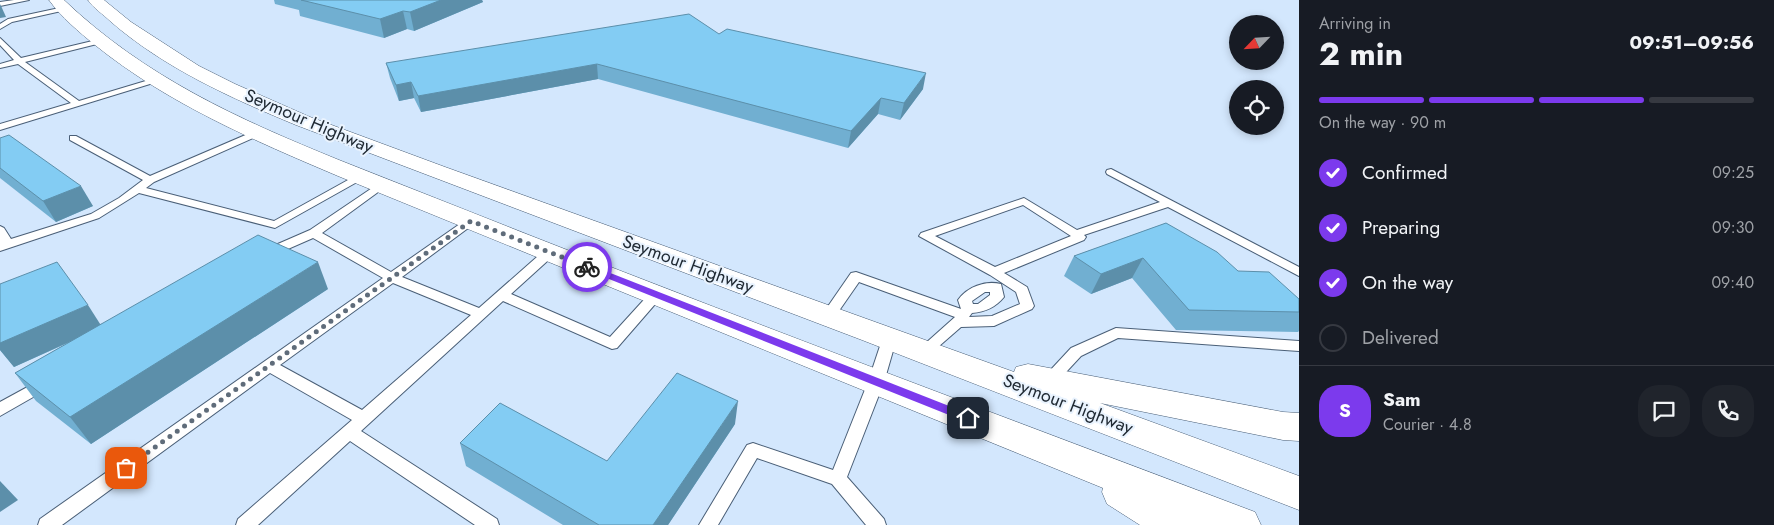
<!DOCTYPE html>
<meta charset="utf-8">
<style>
:root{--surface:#171b24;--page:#20242c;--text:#f1f3f6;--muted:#9ea1a6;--line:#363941;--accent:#7c3aed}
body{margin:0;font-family:Jost,sans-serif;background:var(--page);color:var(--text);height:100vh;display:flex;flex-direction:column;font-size:19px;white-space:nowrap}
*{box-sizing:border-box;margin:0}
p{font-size:16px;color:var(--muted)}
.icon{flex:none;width:28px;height:28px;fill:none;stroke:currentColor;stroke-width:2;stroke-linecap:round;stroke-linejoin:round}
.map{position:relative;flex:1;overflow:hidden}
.panel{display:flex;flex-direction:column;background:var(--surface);width:475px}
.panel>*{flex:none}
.needle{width:32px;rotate:245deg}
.controls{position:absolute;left:1229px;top:15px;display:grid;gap:10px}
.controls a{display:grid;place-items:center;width:55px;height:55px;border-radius:50%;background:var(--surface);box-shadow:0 2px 8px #0003;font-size:25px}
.pin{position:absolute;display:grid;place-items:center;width:42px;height:42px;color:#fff;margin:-21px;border-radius:10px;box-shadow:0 2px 8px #0006}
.courier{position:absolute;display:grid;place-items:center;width:50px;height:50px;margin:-25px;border:4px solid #7c3aed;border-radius:50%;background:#fff;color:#222;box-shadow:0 1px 6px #0007}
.overview em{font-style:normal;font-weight:700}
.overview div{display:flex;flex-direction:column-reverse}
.overview{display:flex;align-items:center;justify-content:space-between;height:85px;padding:0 20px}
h1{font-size:32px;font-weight:700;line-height:38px}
.bar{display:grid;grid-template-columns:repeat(4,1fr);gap:8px 5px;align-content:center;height:60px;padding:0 20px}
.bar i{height:6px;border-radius:4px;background:var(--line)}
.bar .current{background:var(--accent)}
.bar p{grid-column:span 4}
.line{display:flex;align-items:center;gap:12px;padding:0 20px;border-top:1px solid var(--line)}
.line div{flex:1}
.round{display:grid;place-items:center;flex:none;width:52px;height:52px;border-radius:20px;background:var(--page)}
ol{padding:0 20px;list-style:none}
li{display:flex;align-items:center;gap:15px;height:55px}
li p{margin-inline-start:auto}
li .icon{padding:5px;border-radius:50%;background:var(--accent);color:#fff;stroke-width:4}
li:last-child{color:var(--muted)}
li i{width:28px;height:28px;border:2px solid var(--line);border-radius:50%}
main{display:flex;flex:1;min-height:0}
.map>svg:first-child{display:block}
</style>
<main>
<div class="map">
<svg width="1299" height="525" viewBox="0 0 1299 525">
<rect width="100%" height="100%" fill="#d3e7fd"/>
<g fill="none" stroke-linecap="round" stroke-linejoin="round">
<!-- service casing -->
<g stroke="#4a5f77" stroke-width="2">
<g id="service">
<path d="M 14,0 L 29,0 L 0,6 L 0,2 Z"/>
<path d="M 64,7 L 67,9 L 66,10 L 12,22 L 0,29 L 0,24 L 8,19 Z"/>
<path d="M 0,38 L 21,58 L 101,39 L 101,43 L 25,62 L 79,101 L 159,77 L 163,80 L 0,130 L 0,124 L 71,103 L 18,64 L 0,68 L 0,64 L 14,60 L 0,45 Z"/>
<path d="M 257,130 L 262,133 L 260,135 L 154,182 L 146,188 L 274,221 L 357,175 L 365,175 L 366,177 L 275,228 L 139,193 L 99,218 L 0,251 L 0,226 L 4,228 L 11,239 L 91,214 L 119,198 L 143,180 L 70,140 L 70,136 L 76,136 L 150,176 Z"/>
<path d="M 1111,169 L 1299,267 L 1299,276 L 1168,207 L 1084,235 L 1086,237 L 1084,240 L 1004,273 L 1027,287 L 1034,306 L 1032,309 L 994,326 L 961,327 L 930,354 L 925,355 L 920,354 L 918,350 L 955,317 L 859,282 L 834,318 L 824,318 L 822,315 L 851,273 L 856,272 L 961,309 L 958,300 C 967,287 985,280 1001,284 L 1004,297 C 996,307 985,312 972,313 L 969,317 L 992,316 L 1020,304 L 1016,292 L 990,275 L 919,236 L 921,233 L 1024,198 L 1077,230 L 1160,202 L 1107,174 L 1106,172 L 1107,170 ZM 1023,205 L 1071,236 L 995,267 L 935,236 ZM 985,292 L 990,292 L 990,295 L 978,304 L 973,304 L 972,301 Z"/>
<path d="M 381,182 L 385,183 L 386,185 L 385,187 L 322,233 L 391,272 L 467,219 L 475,219 L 477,221 L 475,223 L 402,277 L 479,308 L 546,249 L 554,249 L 556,252 L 554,255 L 511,294 L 610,337 L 651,292 L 661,292 L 663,295 L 617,348 L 612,349 L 503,301 L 361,431 L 497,519 L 499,525 L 475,525 L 350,441 L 258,525 L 236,525 L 238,519 L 352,420 L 270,373 L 62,525 L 38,525 L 40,519 L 383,278 L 313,238 L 272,256 L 264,256 L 262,253 L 264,250 L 310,230 ZM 393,283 L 471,315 L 362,410 L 280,365 Z"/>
<path d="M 1116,328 L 1299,341 L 1299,351 L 1118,338 L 1081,356 L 1055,384 L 1050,386 L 1045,384 L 1042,380 L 1045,376 L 1071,348 Z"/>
<path d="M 890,332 L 895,333 L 897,337 L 884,382 L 847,477 L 884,519 L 886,525 L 866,525 L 832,484 L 757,458 L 718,525 L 699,525 L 747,445 L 753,443 L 833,470 L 868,382 L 883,337 L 885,333 Z"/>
<path d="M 44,378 L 49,380 L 52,384 L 49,388 L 0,416 L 0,402 Z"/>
</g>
</g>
<!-- primary casing -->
<g stroke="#4a5f77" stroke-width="1">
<g id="primary">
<path d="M 49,0 L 64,0 C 145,77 238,119 339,160 C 404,186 469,211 534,237 C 773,331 1015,421 1255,512 L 1261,525 L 1140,525 L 1107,504 L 1102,492 L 1103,488 L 338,176 C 253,140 167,103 95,45 C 79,32 61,17 49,0 Z"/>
<path d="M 88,0 L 104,0 L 131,22 L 199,66 L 235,84 L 310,117 L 445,167 L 1014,372 L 1016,367 L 1028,364 L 1283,412 L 1299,413 L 1299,441 L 1283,440 L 1100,403 L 1299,476 L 1299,510 L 862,340 L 296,125 C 231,98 164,68 110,21 C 103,14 93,8 88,0 Z"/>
</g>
</g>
<!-- service -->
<use href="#service" fill="#fff" fill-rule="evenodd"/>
<!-- primary -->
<use href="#primary" fill="#fff" fill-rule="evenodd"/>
</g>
<!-- wall -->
<g fill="#71afd1">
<path d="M 274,0 L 482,0 L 483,2 L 414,31 L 407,29 L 384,38 L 300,16 L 299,10 L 275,4 Z"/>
<path d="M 719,34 L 923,89 L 900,120 L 878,114 L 848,148 L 598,79 L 421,112 L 414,98 L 399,101 L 390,78 L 386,63 Z"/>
<path d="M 0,138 L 93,206 L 56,222 L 0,178 Z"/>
<path d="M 1166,223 L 1238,271 L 1299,299 L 1299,331 L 1298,332 L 1176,330 L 1132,278 L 1091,294 L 1064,276 L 1074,256 Z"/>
<path d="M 0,284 L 100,324 L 328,289 L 91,444 L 36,401 L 15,373 L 70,342 L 14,367 L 0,350 Z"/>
<path d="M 735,424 L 668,525 L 563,525 L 466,466 L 460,443 L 607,461 Z"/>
</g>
<!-- shaded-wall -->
<g fill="#5c8faa">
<path d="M 441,0 L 482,0 L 483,2 L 414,31 L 410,12 Z"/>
<path d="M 0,4 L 2,8 L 6,17 L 0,18 Z"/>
<path d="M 403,11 L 407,29 L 384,38 L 380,19 Z"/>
<path d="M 597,64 L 598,79 L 421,112 L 418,96 Z"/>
<path d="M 926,73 L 923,89 L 900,120 L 904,103 Z"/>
<path d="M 411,82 L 414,98 L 399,101 L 396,85 Z"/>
<path d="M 881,98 L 878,114 L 848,148 L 851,131 Z"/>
<path d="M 81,186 L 93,206 L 56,222 L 43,201 Z"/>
<path d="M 1143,258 L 1132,278 L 1091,294 L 1101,274 Z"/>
<path d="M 318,262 L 328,289 L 91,444 L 70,417 Z"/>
<path d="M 88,305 L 102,327 L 14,367 L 0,350 L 0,343 Z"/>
<path d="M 738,401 L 735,424 L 668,525 L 653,525 Z"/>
<path d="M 0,481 L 18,500 L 0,512 Z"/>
</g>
<!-- building -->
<g fill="#83ccf3" stroke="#5c8faa">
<path d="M 301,0 L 441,0 L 410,12 L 403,11 L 380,19 Z"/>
<path d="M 689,14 L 719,34 L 727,29 L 926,73 L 904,103 L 881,98 L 851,131 L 597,64 L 418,96 L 411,82 L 396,85 L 386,63 Z"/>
<path d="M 9,135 L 81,186 L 43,201 L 0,168 L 0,138 Z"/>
<path d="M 1166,223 L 1217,252 L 1238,271 L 1269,272 L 1299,299 L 1299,312 L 1189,310 L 1143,258 L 1101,274 L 1074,256 Z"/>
<path d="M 258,235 L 318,262 L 70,417 L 15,373 Z"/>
<path d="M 57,262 L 88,305 L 0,343 L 0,284 Z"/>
<path d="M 677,373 L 738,401 L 653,525 L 599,525 L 460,443 L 500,403 L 607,461 Z"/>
</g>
<!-- route -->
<path fill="#7c3aed" d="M 584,265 L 590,265 L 972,415 L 973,418 L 972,421 L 964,421 L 584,269 Z"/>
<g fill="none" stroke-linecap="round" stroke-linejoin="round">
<!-- done -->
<path stroke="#5f6c7a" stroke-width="5" stroke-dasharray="0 9" d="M 126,468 L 471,221 L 587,267"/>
</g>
<g text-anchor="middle" stroke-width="4" stroke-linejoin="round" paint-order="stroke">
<!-- street labels -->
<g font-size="18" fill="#202a34" stroke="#e9f3fe">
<text transform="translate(309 121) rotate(23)" y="6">Seymour Highway</text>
<text transform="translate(688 264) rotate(20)" y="6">Seymour Highway</text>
<text transform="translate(1068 404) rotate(21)" y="6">Seymour Highway</text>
</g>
</g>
</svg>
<div class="controls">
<a><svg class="needle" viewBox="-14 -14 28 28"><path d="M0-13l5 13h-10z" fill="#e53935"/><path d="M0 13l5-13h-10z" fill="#9ea1a6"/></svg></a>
<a><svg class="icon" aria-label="locate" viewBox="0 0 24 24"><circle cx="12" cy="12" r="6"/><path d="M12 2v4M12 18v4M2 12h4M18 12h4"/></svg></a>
</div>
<div class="pin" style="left:126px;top:468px;background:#ea580c"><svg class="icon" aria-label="bag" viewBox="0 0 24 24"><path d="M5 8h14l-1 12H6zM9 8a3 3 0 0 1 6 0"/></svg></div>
<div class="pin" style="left:968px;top:418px;background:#1f2937"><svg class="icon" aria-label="home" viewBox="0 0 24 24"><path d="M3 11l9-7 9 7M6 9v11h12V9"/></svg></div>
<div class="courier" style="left:587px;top:267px"><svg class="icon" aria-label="bike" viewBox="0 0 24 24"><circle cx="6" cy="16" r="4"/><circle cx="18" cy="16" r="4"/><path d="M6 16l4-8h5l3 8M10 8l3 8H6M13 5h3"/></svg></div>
</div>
<section class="panel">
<div class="overview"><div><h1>2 min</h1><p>Arriving in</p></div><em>09:51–09:56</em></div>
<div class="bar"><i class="current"></i><i class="current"></i><i class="current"></i><i></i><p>On the way · 90 m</p></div>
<ol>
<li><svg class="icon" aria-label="check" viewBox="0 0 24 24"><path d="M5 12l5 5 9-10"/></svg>Confirmed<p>09:25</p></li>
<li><svg class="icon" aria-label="check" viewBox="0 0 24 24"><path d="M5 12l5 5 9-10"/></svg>Preparing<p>09:30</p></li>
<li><svg class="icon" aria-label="check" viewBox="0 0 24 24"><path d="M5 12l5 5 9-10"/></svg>On the way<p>09:40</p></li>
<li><i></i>Delivered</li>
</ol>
<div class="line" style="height:90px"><b class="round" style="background:var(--accent);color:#fff">S</b><div><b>Sam</b><p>Courier · 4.8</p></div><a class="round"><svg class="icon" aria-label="chat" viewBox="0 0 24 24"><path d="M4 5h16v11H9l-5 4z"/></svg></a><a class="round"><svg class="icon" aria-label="phone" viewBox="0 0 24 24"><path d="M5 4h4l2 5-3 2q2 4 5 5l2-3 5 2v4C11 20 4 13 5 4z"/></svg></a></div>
</section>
</main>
